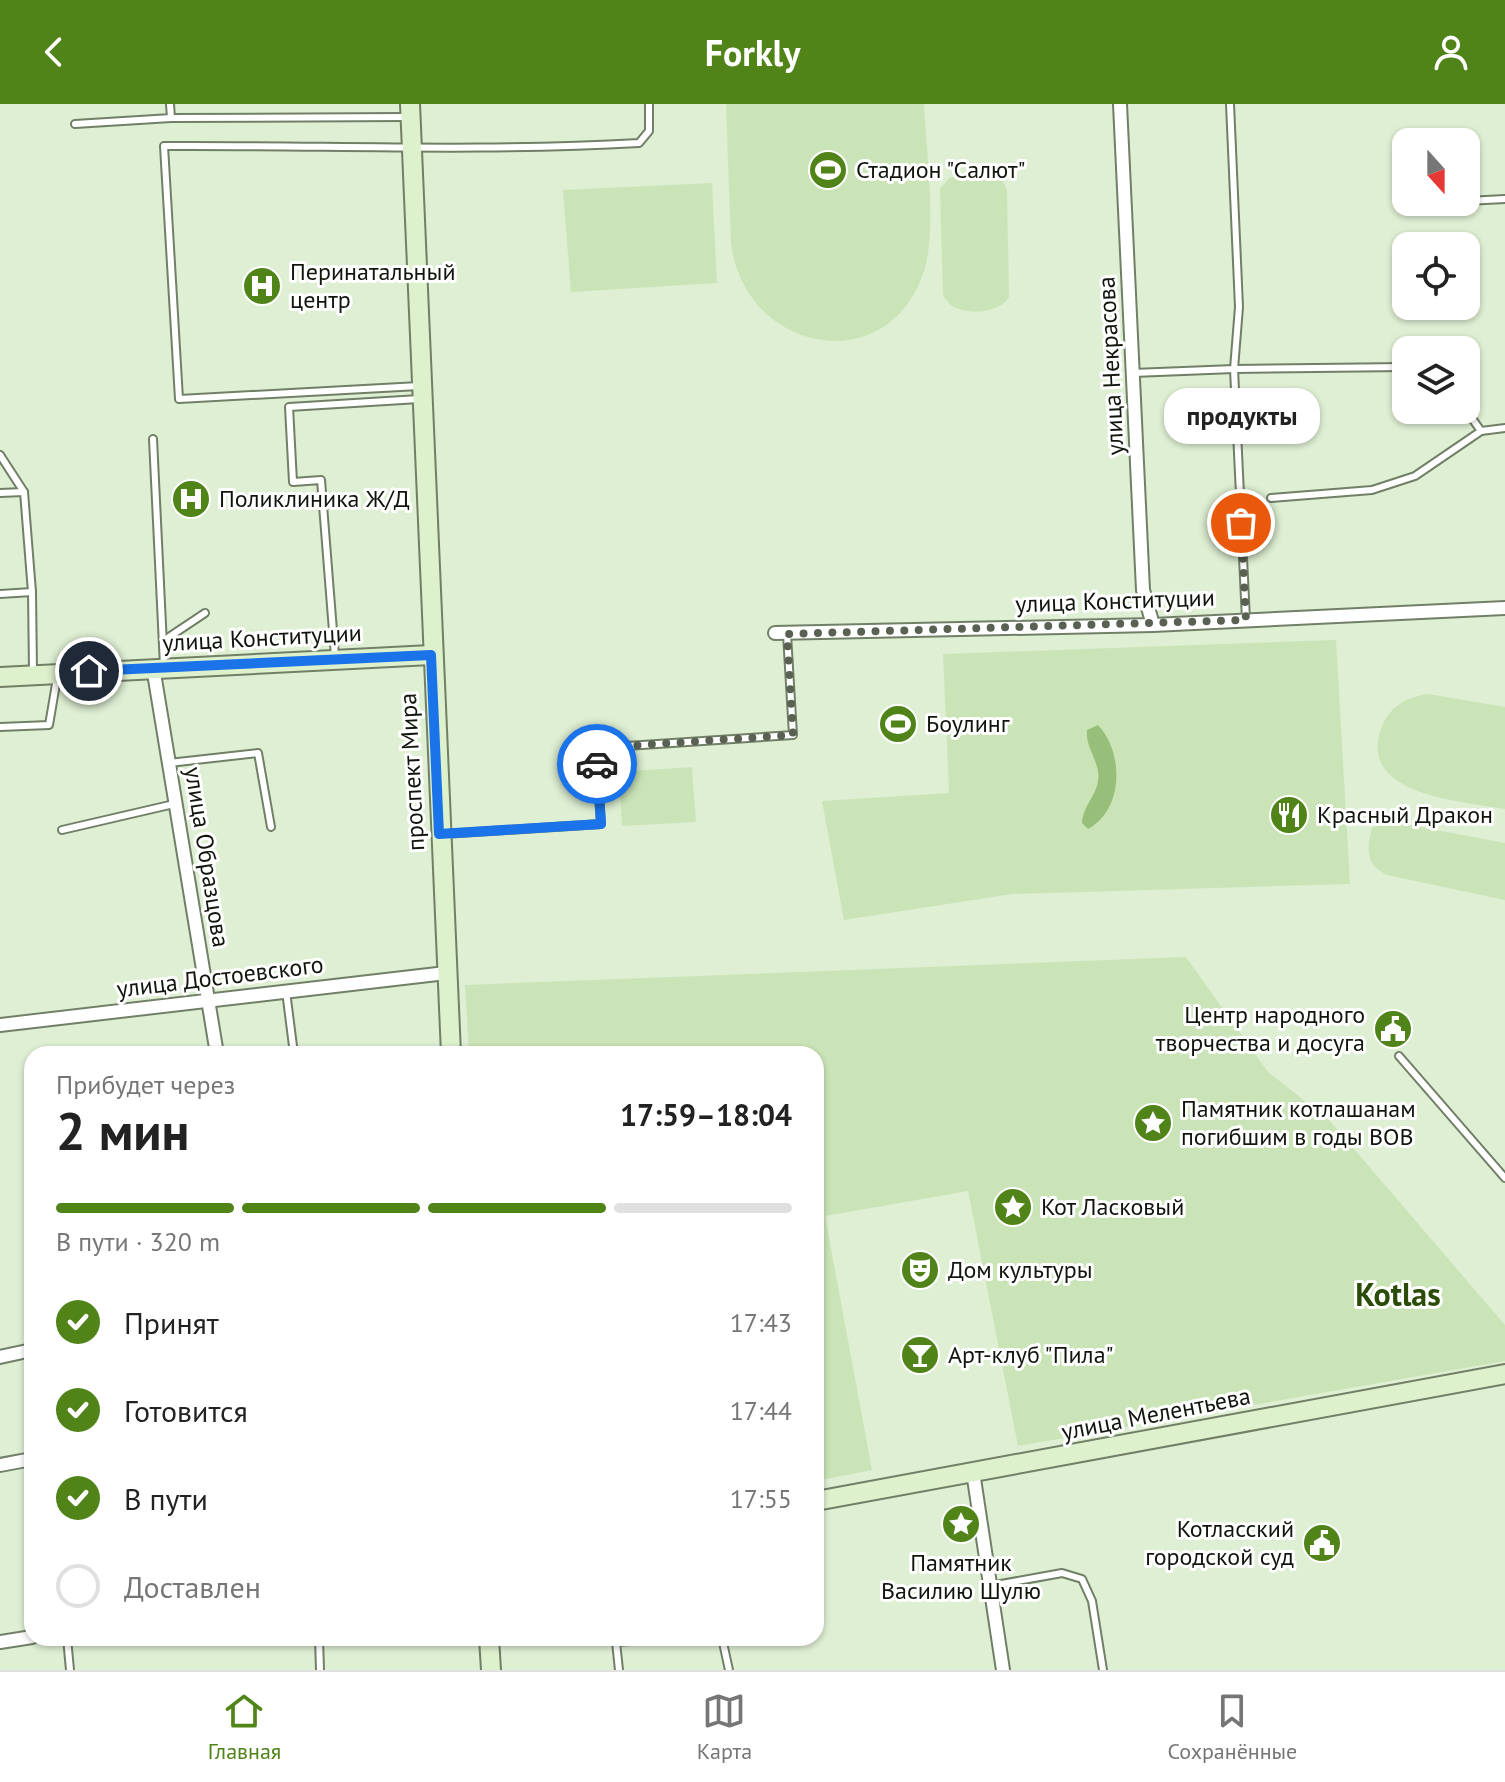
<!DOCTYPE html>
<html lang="ru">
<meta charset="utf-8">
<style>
:root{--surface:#fff;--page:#f2f2f2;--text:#222;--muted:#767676;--line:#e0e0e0;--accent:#508318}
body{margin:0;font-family:"PT Sans",sans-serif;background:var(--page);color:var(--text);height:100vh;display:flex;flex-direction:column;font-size:30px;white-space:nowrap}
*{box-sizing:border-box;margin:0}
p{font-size:26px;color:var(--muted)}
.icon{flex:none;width:44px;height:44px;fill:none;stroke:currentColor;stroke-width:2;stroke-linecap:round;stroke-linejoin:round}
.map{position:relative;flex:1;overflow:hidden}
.side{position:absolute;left:24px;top:942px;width:800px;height:600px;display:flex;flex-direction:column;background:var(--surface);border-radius:24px;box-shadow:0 2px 6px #0004}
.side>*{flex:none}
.needle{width:52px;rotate:159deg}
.controls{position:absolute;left:1392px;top:24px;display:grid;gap:16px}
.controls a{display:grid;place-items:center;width:88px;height:88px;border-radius:16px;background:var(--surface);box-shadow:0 2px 6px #0004;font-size:40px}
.pin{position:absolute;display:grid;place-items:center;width:68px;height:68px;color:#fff;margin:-34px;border:4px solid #fff;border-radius:50%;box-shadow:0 2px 8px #0007}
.courier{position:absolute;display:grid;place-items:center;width:80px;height:80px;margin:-40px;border:6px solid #1a73e8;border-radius:50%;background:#fff;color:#222;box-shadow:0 2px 10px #0007}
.bubble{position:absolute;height:56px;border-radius:24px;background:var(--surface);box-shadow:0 2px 6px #0004;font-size:26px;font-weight:600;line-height:56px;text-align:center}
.head em{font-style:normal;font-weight:600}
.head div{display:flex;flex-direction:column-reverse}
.head{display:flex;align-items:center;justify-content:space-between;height:136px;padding:0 32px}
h1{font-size:52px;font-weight:600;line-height:60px}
.bar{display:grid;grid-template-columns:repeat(4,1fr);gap:12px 8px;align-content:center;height:96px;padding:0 32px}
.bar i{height:10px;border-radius:6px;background:var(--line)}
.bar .active{background:var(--accent)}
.bar p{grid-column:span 4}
ol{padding:0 32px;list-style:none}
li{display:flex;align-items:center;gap:24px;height:88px}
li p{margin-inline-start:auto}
li .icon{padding:8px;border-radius:50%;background:var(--accent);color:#fff;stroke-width:4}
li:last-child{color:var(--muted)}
li i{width:44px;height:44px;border:4px solid var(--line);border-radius:50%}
header{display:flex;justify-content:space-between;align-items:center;height:104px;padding:0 32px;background:var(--accent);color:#fff;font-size:36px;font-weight:600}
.tabs{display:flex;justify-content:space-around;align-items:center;height:112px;border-top:2px solid var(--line);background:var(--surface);font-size:22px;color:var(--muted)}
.tabs a{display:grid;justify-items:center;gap:4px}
.tabs .active{color:var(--accent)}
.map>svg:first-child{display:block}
</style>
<header><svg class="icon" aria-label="back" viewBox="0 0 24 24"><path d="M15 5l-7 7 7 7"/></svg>Forkly<svg class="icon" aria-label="person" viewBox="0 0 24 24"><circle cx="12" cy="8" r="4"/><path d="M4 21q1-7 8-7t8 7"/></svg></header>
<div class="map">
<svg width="1505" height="1566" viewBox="0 0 1505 1566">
<rect width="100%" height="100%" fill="#deefd3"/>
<!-- green -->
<g fill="#cae4b7">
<path d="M 726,0 L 924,0 C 926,46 938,128 923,170 C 887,275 746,250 731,140 Z"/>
<path d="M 995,71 L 1003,77 L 1007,87 L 1009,193 C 999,212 950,214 943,190 L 940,85 L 950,73 Z"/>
<path d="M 712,79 L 717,179 L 571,188 L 563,86 Z"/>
<path d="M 1336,536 L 1350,780 L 1012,790 L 844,816 L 822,697 L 949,689 L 943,550 Z"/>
<path d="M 1428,590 L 1505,603 L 1505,705 C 1463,697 1352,692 1383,620 C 1392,601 1408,593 1428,590 Z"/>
<path d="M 692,663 L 696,718 L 622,722 L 619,668 Z"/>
<path d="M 1388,717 L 1505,739 L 1505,796 L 1387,771 C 1366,761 1366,745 1372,724 Z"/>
<path d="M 1186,853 L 1268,968 L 1330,1017 L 1505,1221 L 1505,1257 L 1018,1342 L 968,1087 L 825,1112 L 872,1366 L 816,1377 L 816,950 L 469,950 L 465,881 Z"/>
</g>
<!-- water -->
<path fill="#98bf7a" d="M 1098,621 C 1124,648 1124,706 1088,725 L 1082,719 C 1083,702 1096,692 1098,677 C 1101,658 1085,645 1087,626 Z"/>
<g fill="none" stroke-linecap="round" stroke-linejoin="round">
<!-- lane casing -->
<g stroke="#717f67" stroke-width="10">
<g id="lane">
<path d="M 171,14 L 407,13"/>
<path d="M 75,20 L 171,14 L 170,0"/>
<path d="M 1466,97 L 1505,95"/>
<path d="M 1442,98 L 1444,98"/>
<path d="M 1133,269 L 1234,265 L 1239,203 L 1230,0"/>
<path d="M 419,282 L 179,295 L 164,42 C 323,41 480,48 639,39 L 649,27 L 649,0"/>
<path d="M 1466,306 L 1481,327 L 1505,324"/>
<path d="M 153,335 L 164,562"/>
<path d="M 0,351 L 24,388 L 32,488 L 33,567"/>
<path d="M 0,389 L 24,388"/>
<path d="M 1271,394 L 1372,386 L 1415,372 L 1481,327"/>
<path d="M 0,490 L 32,488"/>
<path d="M 1246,516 L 1234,265 L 1406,263"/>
<path d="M 163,537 L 205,509"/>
<path d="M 335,552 L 321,376 L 293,378 L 289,303 L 419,295"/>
<path d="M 0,623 L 49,621 L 57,574"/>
<path d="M 169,659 L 258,649 L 271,723"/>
<path d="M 62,726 L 174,700"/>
<path d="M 444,730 L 601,720 L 596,644 L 793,631 L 787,530"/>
<path d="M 286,887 L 294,950"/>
<path d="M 1399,952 L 1505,1074"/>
<path d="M 990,1482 L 1062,1469 L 1082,1475 L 1092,1497 L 1103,1566"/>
<path d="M 67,1534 L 70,1566"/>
<path d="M 319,1534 L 320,1566"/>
<path d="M 722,1534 L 729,1566"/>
<path d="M 619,1566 L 616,1538 L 674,1534"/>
</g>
</g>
<!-- street casing -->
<g stroke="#717f67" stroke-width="16">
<g id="street">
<path d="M 1120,0 L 1143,486 L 1153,521"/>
<path d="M 775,529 L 1153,521 L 1505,504"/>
<path d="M 153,563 L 217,950"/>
<path d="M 0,921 L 446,869"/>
<path d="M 0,1253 L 32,1246"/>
<path d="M 0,1361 L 32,1355"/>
<path d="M 973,1368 L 1003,1566"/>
<path d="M 0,1538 L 32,1533"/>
</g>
</g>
<!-- secondary casing -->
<g stroke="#717f67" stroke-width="22">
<g id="secondary">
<path d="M 410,0 L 451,950"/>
<path d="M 0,573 L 431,551"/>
<path d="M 816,1397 L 1505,1270"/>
<path d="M 489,1534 L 491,1566"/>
</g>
</g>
<!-- lane -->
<use href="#lane" stroke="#fff" stroke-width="6"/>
<!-- street -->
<use href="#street" stroke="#fff" stroke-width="12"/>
<!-- secondary -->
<use href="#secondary" stroke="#def1cd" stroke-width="18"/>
</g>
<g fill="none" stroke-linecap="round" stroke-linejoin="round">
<!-- done -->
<path stroke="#596252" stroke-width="8" stroke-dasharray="0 14.4" d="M 597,660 L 596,644 L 793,631 L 787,530 L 1246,516 L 1241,419"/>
<!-- route -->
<path stroke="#1a73e8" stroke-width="10" d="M 89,567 L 431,551 L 439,730 L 601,720 L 597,660"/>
</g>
<!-- icons -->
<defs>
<g id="stadium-disc" transform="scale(2)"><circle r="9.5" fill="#508318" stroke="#fff"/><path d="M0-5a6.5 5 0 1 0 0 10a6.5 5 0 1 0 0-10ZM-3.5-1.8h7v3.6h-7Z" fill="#fff"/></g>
<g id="hospital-disc" transform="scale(2)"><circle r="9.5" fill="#508318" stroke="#fff"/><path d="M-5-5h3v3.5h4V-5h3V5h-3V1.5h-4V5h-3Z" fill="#fff"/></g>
<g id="restaurant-disc" transform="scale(2)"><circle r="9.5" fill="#508318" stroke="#fff"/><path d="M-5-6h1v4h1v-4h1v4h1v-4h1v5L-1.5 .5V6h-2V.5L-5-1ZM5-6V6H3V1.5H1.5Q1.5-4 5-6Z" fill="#fff"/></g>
<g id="civic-disc" transform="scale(2)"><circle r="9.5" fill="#508318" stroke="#fff"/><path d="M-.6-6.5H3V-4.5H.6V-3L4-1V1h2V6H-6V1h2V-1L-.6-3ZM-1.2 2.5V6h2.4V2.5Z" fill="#fff"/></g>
<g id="sight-disc" transform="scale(2)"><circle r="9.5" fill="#508318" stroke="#fff"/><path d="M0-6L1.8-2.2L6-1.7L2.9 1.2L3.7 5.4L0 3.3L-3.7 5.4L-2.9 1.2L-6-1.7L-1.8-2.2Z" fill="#fff"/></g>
<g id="theatre-disc" transform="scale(2)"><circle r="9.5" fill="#508318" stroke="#fff"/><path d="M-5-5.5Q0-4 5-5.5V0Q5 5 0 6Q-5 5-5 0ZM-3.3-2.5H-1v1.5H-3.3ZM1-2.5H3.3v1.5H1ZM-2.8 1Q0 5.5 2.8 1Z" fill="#fff"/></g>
<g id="bar-disc" transform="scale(2)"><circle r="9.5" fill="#508318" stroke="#fff"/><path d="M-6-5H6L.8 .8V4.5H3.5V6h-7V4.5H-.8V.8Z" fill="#fff"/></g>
</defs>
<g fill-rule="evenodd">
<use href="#stadium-disc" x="828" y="66"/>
<use href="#hospital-disc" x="262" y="182"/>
<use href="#hospital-disc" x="191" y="395"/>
<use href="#stadium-disc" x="898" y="620"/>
<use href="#restaurant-disc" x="1289" y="711"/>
<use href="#civic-disc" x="1393" y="925"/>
<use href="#sight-disc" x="1153" y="1019"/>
<use href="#sight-disc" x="1013" y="1103"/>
<use href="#theatre-disc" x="920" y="1166"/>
<use href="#bar-disc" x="920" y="1251"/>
<use href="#sight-disc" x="961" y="1420"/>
<use href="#civic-disc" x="1322" y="1439"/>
</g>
<g text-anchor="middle" stroke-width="6" stroke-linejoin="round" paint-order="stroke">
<!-- poi labels -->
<g font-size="24" fill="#11160d" stroke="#fff" text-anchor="start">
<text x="856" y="74">Стадион "Салют"</text>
<text x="290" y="176">Перинатальный<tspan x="290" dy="28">центр</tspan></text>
<text x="219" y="403">Поликлиника Ж/Д</text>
<text x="926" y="628">Боулинг</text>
<text x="1317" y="719">Красный Дракон</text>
<text x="1365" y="919" text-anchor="end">Центр народного<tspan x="1365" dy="28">творчества и досуга</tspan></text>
<text x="1181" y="1013">Памятник котлашанам<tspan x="1181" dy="28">погибшим в годы ВОВ</tspan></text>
<text x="1041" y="1111">Кот Ласковый</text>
<text x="948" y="1174">Дом культуры</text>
<text x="948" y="1259">Арт-клуб "Пила"</text>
<text x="1294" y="1433" text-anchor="end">Котласский<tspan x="1294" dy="28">городской суд</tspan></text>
<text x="961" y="1467" text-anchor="middle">Памятник<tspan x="961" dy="28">Василию Шулю</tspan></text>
</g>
<!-- street labels -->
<g font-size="24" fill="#11160d" stroke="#fff">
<text transform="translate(1111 262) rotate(-93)" y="8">улица Некрасова</text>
<text transform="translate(1115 497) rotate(-2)" y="8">улица Конституции</text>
<text transform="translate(262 534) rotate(-3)" y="8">улица Конституции</text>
<text transform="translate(412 668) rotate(-93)" y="8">проспект Мира</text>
<text transform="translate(207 753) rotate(81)" y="8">улица Образцова</text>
<text transform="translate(220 873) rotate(-7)" y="8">улица Достоевского</text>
<text transform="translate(1156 1310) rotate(-11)" y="8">улица Мелентьева</text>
</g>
<!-- district labels -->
<g font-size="32" font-weight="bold" fill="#2b4c06" stroke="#fff">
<text x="1398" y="1202">Kotlas</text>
</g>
</g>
</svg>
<div class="controls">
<a><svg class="needle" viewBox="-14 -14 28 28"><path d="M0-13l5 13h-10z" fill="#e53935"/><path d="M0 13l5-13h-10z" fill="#767676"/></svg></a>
<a><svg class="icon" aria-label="locate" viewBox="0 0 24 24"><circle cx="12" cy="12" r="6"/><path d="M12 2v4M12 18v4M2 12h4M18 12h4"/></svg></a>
<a><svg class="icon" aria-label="layers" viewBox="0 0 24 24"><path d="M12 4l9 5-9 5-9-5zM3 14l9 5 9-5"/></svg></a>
</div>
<div class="pin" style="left:1241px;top:419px;background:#ea580c"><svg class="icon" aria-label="bag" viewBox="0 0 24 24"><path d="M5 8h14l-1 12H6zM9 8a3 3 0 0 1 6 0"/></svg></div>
<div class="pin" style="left:89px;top:567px;background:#1f2937"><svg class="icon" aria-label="home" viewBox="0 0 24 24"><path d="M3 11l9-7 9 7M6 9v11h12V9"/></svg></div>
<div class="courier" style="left:597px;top:660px"><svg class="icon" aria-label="car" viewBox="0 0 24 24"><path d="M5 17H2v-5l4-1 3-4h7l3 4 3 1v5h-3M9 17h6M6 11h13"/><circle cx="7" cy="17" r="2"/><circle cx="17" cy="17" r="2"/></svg></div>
<div class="bubble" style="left:1164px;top:284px;width:156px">продукты</div>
<section class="side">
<div class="head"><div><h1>2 мин</h1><p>Прибудет через</p></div><em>17:59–18:04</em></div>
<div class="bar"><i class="active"></i><i class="active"></i><i class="active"></i><i></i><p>В пути · 320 m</p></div>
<ol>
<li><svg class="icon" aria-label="check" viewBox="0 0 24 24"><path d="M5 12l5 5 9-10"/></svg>Принят<p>17:43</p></li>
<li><svg class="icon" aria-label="check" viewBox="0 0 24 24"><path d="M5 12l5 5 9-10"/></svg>Готовится<p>17:44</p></li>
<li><svg class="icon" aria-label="check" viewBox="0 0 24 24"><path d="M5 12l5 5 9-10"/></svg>В пути<p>17:55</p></li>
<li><i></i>Доставлен</li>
</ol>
</section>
</div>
<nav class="tabs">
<a class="active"><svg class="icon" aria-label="home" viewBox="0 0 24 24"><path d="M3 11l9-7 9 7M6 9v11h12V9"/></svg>Главная</a>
<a><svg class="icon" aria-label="map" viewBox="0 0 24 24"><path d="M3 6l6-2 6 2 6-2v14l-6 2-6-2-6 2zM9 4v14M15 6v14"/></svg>Карта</a>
<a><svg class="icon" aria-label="saved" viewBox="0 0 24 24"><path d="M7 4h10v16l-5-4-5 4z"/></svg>Сохранённые</a>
</nav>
